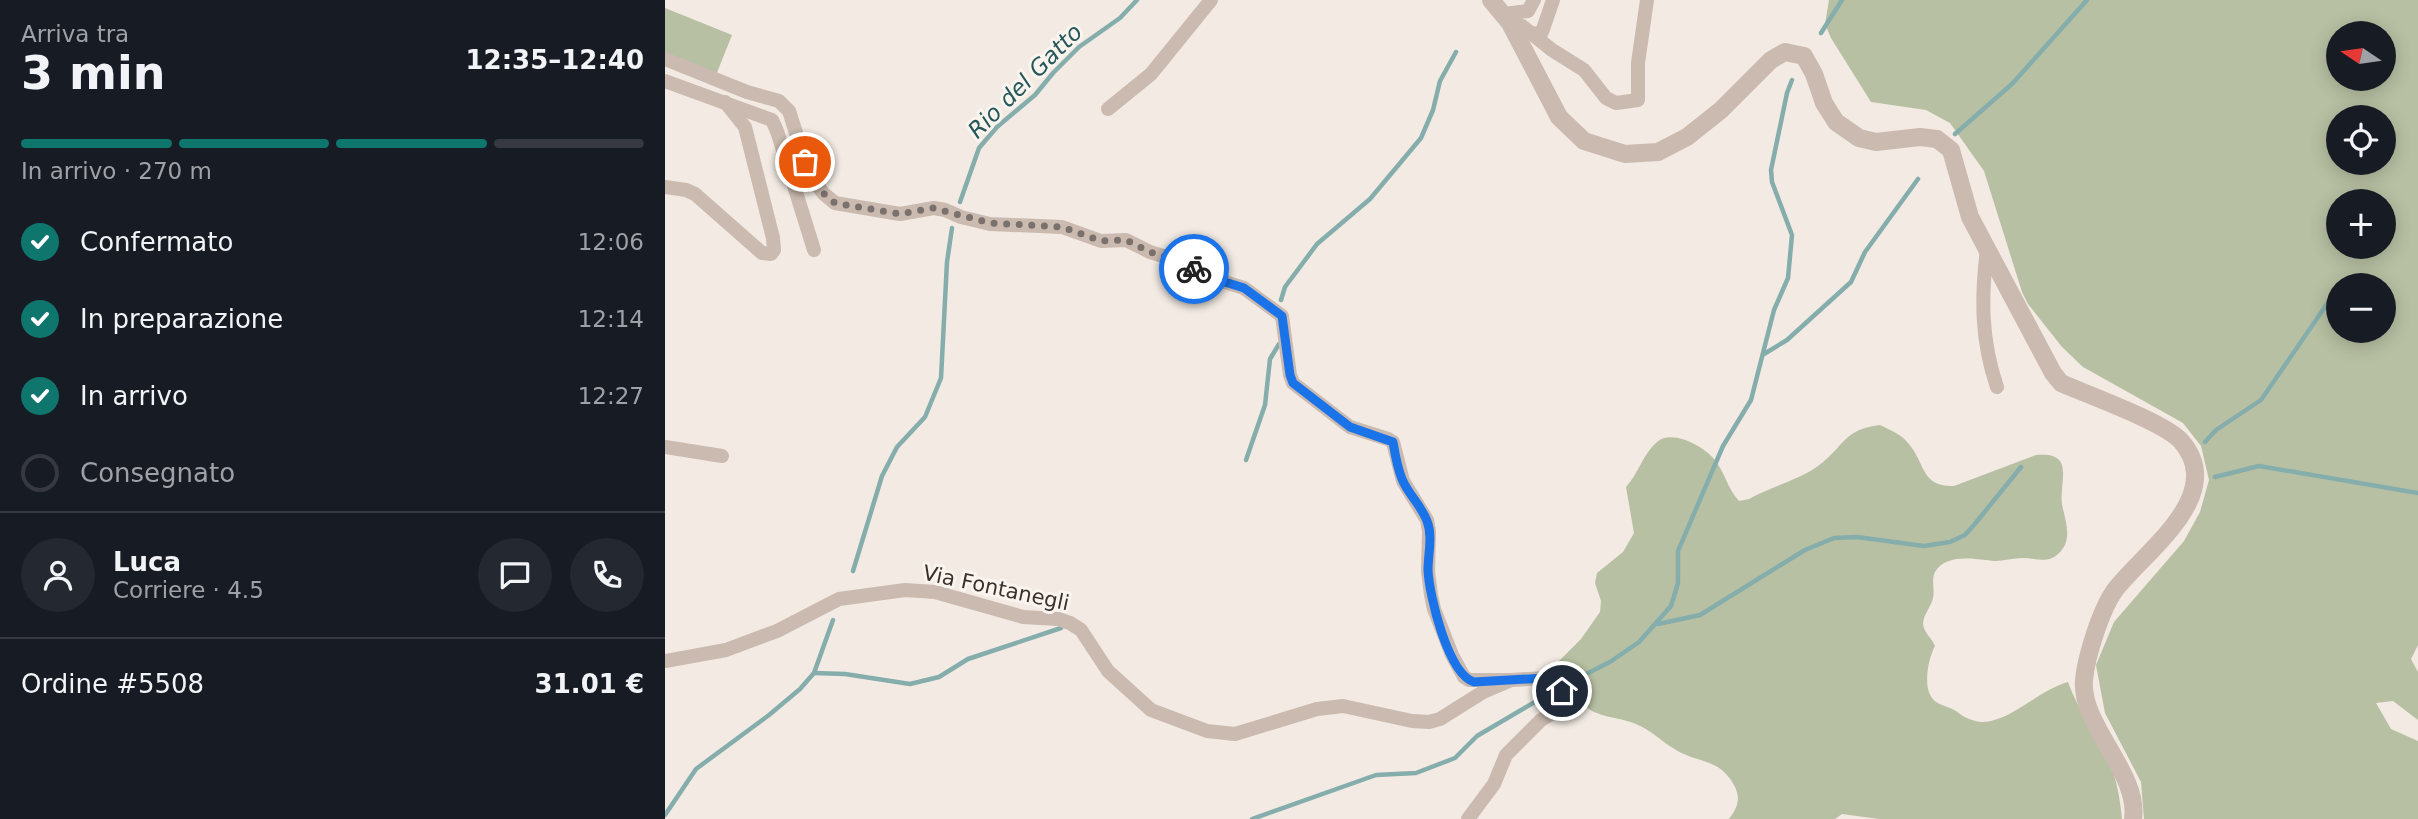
<!DOCTYPE html>
<html lang="it">
<meta charset="utf-8">
<style>
:root{--surface:#171b24;--page:#242831;--text:#f1f3f6;--muted:#9ea1a6;--line:#363941;--accent:#0f766e}
body{margin:0;font-family:"DejaVu Sans",sans-serif;background:var(--page);color:var(--text);height:100vh;display:flex;flex-direction:column;font-size:26px;white-space:nowrap}
*{box-sizing:border-box;margin:0}
p{font-size:23px;color:var(--muted)}
.icon{flex:none;width:38px;height:38px;fill:none;stroke:currentColor;stroke-width:2;stroke-linecap:round;stroke-linejoin:round}
.map{position:relative;flex:1;overflow:hidden}
.panel{display:flex;flex-direction:column;background:var(--surface);width:665px}
.panel>*{flex:none}
.needle{width:46px;rotate:283deg}
.fabs{position:absolute;left:1661px;top:21px;display:grid;gap:14px}
.fabs a{display:grid;place-items:center;width:70px;height:70px;border-radius:50%;background:var(--surface);box-shadow:0 4px 18px #0003;font-size:35px}
.pin{position:absolute;display:grid;place-items:center;width:60px;height:60px;color:#fff;margin:-30px;border:4px solid #fff;border-radius:50%;box-shadow:0 2px 7px #0007}
.courier{position:absolute;display:grid;place-items:center;width:70px;height:70px;margin:-35px;border:5px solid #1a73e8;border-radius:50%;background:#fff;color:#222;box-shadow:0 2px 9px #0007}
.overview em{font-style:normal;font-weight:600}
.overview div{display:flex;flex-direction:column-reverse}
.overview{display:flex;align-items:center;justify-content:space-between;height:119px;padding:0 21px}
h1{font-size:46px;font-weight:600;line-height:52px}
.bar{display:grid;grid-template-columns:repeat(4,1fr);gap:10px 7px;align-content:center;height:84px;padding:0 21px}
.bar i{height:9px;border-radius:5px;background:var(--line)}
.bar .active{background:var(--accent)}
.bar p{grid-column:span 4}
.line{display:flex;align-items:center;gap:18px;padding:0 21px;border-top:2px solid var(--line)}
.line div{flex:1}
.round{display:grid;place-items:center;flex:none;width:74px;height:74px;border-radius:37px;background:var(--page)}
ol{padding:0 21px;list-style:none}
li{display:flex;align-items:center;gap:21px;height:77px}
li p{margin-inline-start:auto}
li .icon{padding:7px;border-radius:50%;background:var(--accent);color:#fff;stroke-width:4}
li:last-child{color:var(--muted)}
li i{width:38px;height:38px;border:4px solid var(--line);border-radius:50%}
main{display:flex;flex:1;min-height:0}
.map>svg:first-child{display:block}
</style>
<main>
<section class="panel">
<div class="overview"><div><h1>3 min</h1><p>Arriva tra</p></div><em>12:35–12:40</em></div>
<div class="bar"><i class="active"></i><i class="active"></i><i class="active"></i><i></i><p>In arrivo · 270 m</p></div>
<ol>
<li><svg class="icon" aria-label="check" viewBox="0 0 24 24"><path d="M5 12l5 5 9-10"/></svg>Confermato<p>12:06</p></li>
<li><svg class="icon" aria-label="check" viewBox="0 0 24 24"><path d="M5 12l5 5 9-10"/></svg>In preparazione<p>12:14</p></li>
<li><svg class="icon" aria-label="check" viewBox="0 0 24 24"><path d="M5 12l5 5 9-10"/></svg>In arrivo<p>12:27</p></li>
<li><i></i>Consegnato</li>
</ol>
<div class="line" style="height:126px"><a class="round"><svg class="icon" aria-label="person" viewBox="0 0 24 24"><circle cx="12" cy="8" r="4"/><path d="M4 21q1-7 8-7t8 7"/></svg></a><div><b>Luca</b><p>Corriere · 4.5</p></div><a class="round"><svg class="icon" aria-label="chat" viewBox="0 0 24 24"><path d="M4 5h16v11H9l-5 4z"/></svg></a><a class="round"><svg class="icon" aria-label="phone" viewBox="0 0 24 24"><path d="M5 4h4l2 5-3 2q2 4 5 5l2-3 5 2v4C11 20 4 13 5 4z"/></svg></a></div>
<div class="line" style="height:91px"><div>Ordine #5508</div><b>31.01 €</b></div>
</section>
<div class="map">
<svg width="1753" height="819" viewBox="0 0 1753 819">
<rect width="100%" height="100%" fill="#f2eae3"/>
<!-- green -->
<g fill="#b8c0a3" fill-rule="evenodd">
<path d="M 1164,0 L 1753,0 L 1753,645 L 1746,659 L 1753,672 L 1753,720 L 1728,701 L 1711,703 L 1726,729 L 1753,741 L 1753,819 L 1479,819 L 1476,782 L 1440,713 L 1431,665 L 1449,622 L 1519,541 L 1535,512 L 1544,480 L 1536,446 L 1518,423 L 1418,367 L 1397,347 L 1363,304 L 1357,292 L 1319,171 L 1285,123 L 1261,110 L 1206,102 L 1166,38 L 1160,24 ZM 1718,33 L 1718,79 L 1673,79 L 1673,33 ZM 1718,117 L 1718,163 L 1673,163 L 1673,117 ZM 1673,201 L 1718,201 L 1718,247 L 1673,247 ZM 1673,285 L 1718,285 L 1718,331 L 1673,331 Z"/>
<path d="M 0,8 L 67,35 L 51,75 L 0,54 Z"/>
<path d="M 1215,425 C 1225,430 1236,434 1243,443 C 1261,463 1255,487 1289,486 L 1371,455 C 1411,451 1394,481 1397,504 C 1400,521 1409,540 1393,554 C 1383,564 1370,558 1357,558 C 1348,558 1339,561 1330,561 C 1312,560 1282,552 1270,572 C 1266,580 1270,590 1268,598 C 1266,608 1255,618 1259,628 C 1261,634 1267,639 1270,646 C 1263,659 1256,692 1271,702 C 1277,706 1285,707 1291,711 C 1301,719 1312,724 1326,721 C 1354,714 1375,690 1403,682 C 1412,708 1429,730 1441,755 C 1451,775 1455,797 1457,819 L 1214,819 L 1177,814 L 1170,819 L 1064,819 C 1073,807 1076,798 1069,785 C 1054,758 1035,764 1011,750 C 997,742 986,730 971,724 C 952,716 932,719 917,703 L 922,684 L 900,677 L 894,672 L 893,662 L 916,639 L 935,612 L 936,601 L 930,583 L 932,573 L 958,552 L 969,533 L 961,487 C 973,474 978,454 992,442 C 1007,429 1038,446 1049,459 C 1060,472 1062,488 1074,501 L 1084,499 C 1105,487 1136,479 1153,466 C 1179,447 1178,429 1215,425 Z"/>
</g>
<g fill="none" stroke-linecap="round" stroke-linejoin="round">
<!-- stream -->
<g stroke="#84adac" stroke-width="4.5">
<path d="M 1156,33 L 1177,0"/>
<path d="M 1290,134 L 1347,84 L 1422,0"/>
<path d="M 295,202 L 314,148 L 332,127 L 370,95 L 388,73 L 414,47 L 455,18 L 472,0"/>
<path d="M 1675,285 L 1677,282"/>
<path d="M 616,300 L 620,287 L 652,244 L 705,199 L 756,138 L 768,110 L 775,81 L 791,52"/>
<path d="M 1099,354 L 1122,340 L 1186,282 L 1200,252 L 1253,179"/>
<path d="M 1540,442 L 1551,430 L 1596,400 L 1673,288"/>
<path d="M 581,460 L 600,405 L 605,359 L 614,344"/>
<path d="M 1550,477 L 1594,466 L 1753,493"/>
<path d="M 188,571 L 217,476 L 232,447 L 260,417 L 276,378 L 282,262 L 287,228"/>
<path d="M 993,624 L 1035,615 L 1140,550 L 1169,538 L 1192,537 L 1259,546 L 1285,542 L 1300,535 L 1309,525 L 1356,467"/>
<path d="M 149,673 L 180,674 L 245,684 L 274,677 L 303,659 L 396,628"/>
<path d="M 899,685 L 945,662 L 974,642 L 1006,606 L 1013,583 L 1013,551 L 1058,446 L 1086,400 L 1109,310 L 1123,278 L 1127,235 L 1107,182 L 1106,170 L 1122,93 L 1127,80"/>
<path d="M 0,815 L 31,769 L 104,715 L 135,689 L 149,673 L 168,620"/>
<path d="M 587,819 L 711,775 L 751,773 L 790,758 L 812,736 L 890,690"/>
</g>
<!-- minor -->
<g stroke="#cabaaf" stroke-width="14">
<path d="M 839,14 L 863,11 L 869,0"/>
<path d="M 845,23 L 857,26 L 887,50 L 919,70 L 941,98 L 951,103 L 973,100 L 973,63 L 982,0"/>
<path d="M 866,33 L 874,34 L 877,32 L 888,0"/>
<path d="M 0,59 L 82,92 L 114,101 L 124,111 L 144,173 L 158,193 L 170,203 L 235,214 L 269,208 L 280,210 L 296,217 L 325,224 L 397,227 L 436,241 L 461,240 L 485,252 L 511,260 L 544,277 L 579,288 L 617,316 L 625,375 L 628,383 L 685,427 L 723,439 L 728,442 L 738,481 L 762,520 L 764,531 L 763,571 L 766,595 L 769,609 L 787,655 L 799,677 L 804,680 L 846,680"/>
<path d="M 0,81 L 107,120 L 112,131 L 149,250"/>
<path d="M 443,109 L 486,74 L 546,0"/>
<path d="M 0,187 L 21,190 L 30,194 L 97,253 L 106,254 L 109,250 L 108,238 L 80,127 L 60,102"/>
<path d="M 1322,249 C 1316,298 1316,340 1332,387"/>
<path d="M 0,447 L 57,456"/>
<path d="M 0,661 L 61,650 L 112,631 L 174,599 L 240,590 L 270,592 L 358,617 L 393,619 L 405,623 L 416,630 L 443,671 L 486,710 L 542,731 L 570,734 L 652,709 L 678,706 L 747,721 L 764,722 L 775,719 L 818,692 L 846,680 L 880,678 L 890,679 C 898,688 899,698 896,708 L 876,720 L 841,755 L 829,784 L 803,819"/>
</g>
<!-- tertiary -->
<path stroke="#cabaaf" stroke-width="18" d="M 826,0 L 845,23 L 894,117 L 919,141 L 960,154 L 993,152 L 1022,137 L 1056,110 L 1106,60 L 1120,52 L 1139,56 L 1149,74 L 1159,103 L 1171,122 L 1194,138 L 1211,142 L 1255,137 L 1272,139 L 1286,150 L 1305,217 L 1388,373 L 1396,383 C 1423,395 1499,422 1516,441 C 1563,495 1480,551 1450,590 C 1436,609 1421,657 1419,680 C 1415,726 1475,773 1468,819"/>
</g>
<g fill="none" stroke-linecap="round" stroke-linejoin="round">
<!-- done -->
<path stroke="#7a716c" stroke-width="7" stroke-dasharray="0 12.6" d="M 140,162 L 144,173 L 158,193 L 170,203 L 235,214 L 268,208 L 325,223 L 397,227 L 436,241 L 461,240 L 485,252 L 511,260 L 529,269"/>
<!-- route -->
<path stroke="#1a73e8" stroke-width="9" d="M 529,269 L 544,277 L 579,288 L 617,316 L 625,375 L 628,383 L 685,427 L 728,442 C 730,454 732,467 737,479 C 743,494 756,505 762,521 C 768,536 763,554 763,570 C 764,595 783,674 809,682 L 880,678 L 890,679 L 897,691"/>
</g>
<g text-anchor="middle" stroke-width="6" stroke-linejoin="round" paint-order="stroke">
<!-- street labels -->
<g font-size="21" fill="#39302c" stroke="#faf4ef">
<text transform="translate(331 588) rotate(12)" y="7">Via Fontanegli</text>
</g>
<!-- water labels -->
<g font-size="23" font-style="italic" fill="#255758" stroke="#faf4ef">
<text transform="translate(360 81) rotate(-45)" y="8">Rio del Gatto</text>
</g>
</g>
</svg>
<div class="fabs">
<a><svg class="needle" viewBox="-14 -14 28 28"><path d="M0-13l5 13h-10z" fill="#e53935"/><path d="M0 13l5-13h-10z" fill="#9ea1a6"/></svg></a>
<a><svg class="icon" aria-label="locate" viewBox="0 0 24 24"><circle cx="12" cy="12" r="6"/><path d="M12 2v4M12 18v4M2 12h4M18 12h4"/></svg></a>
<a>+</a>
<a>−</a>
</div>
<div class="pin" style="left:140px;top:162px;background:#ea580c"><svg class="icon" aria-label="bag" viewBox="0 0 24 24"><path d="M5 8h14l-1 12H6zM9 8a3 3 0 0 1 6 0"/></svg></div>
<div class="pin" style="left:897px;top:691px;background:#1f2937"><svg class="icon" aria-label="home" viewBox="0 0 24 24"><path d="M3 11l9-7 9 7M6 9v11h12V9"/></svg></div>
<div class="courier" style="left:529px;top:269px"><svg class="icon" aria-label="bike" viewBox="0 0 24 24"><circle cx="6" cy="16" r="4"/><circle cx="18" cy="16" r="4"/><path d="M6 16l4-8h5l3 8M10 8l3 8H6M13 5h3"/></svg></div>
</div>
</main>
